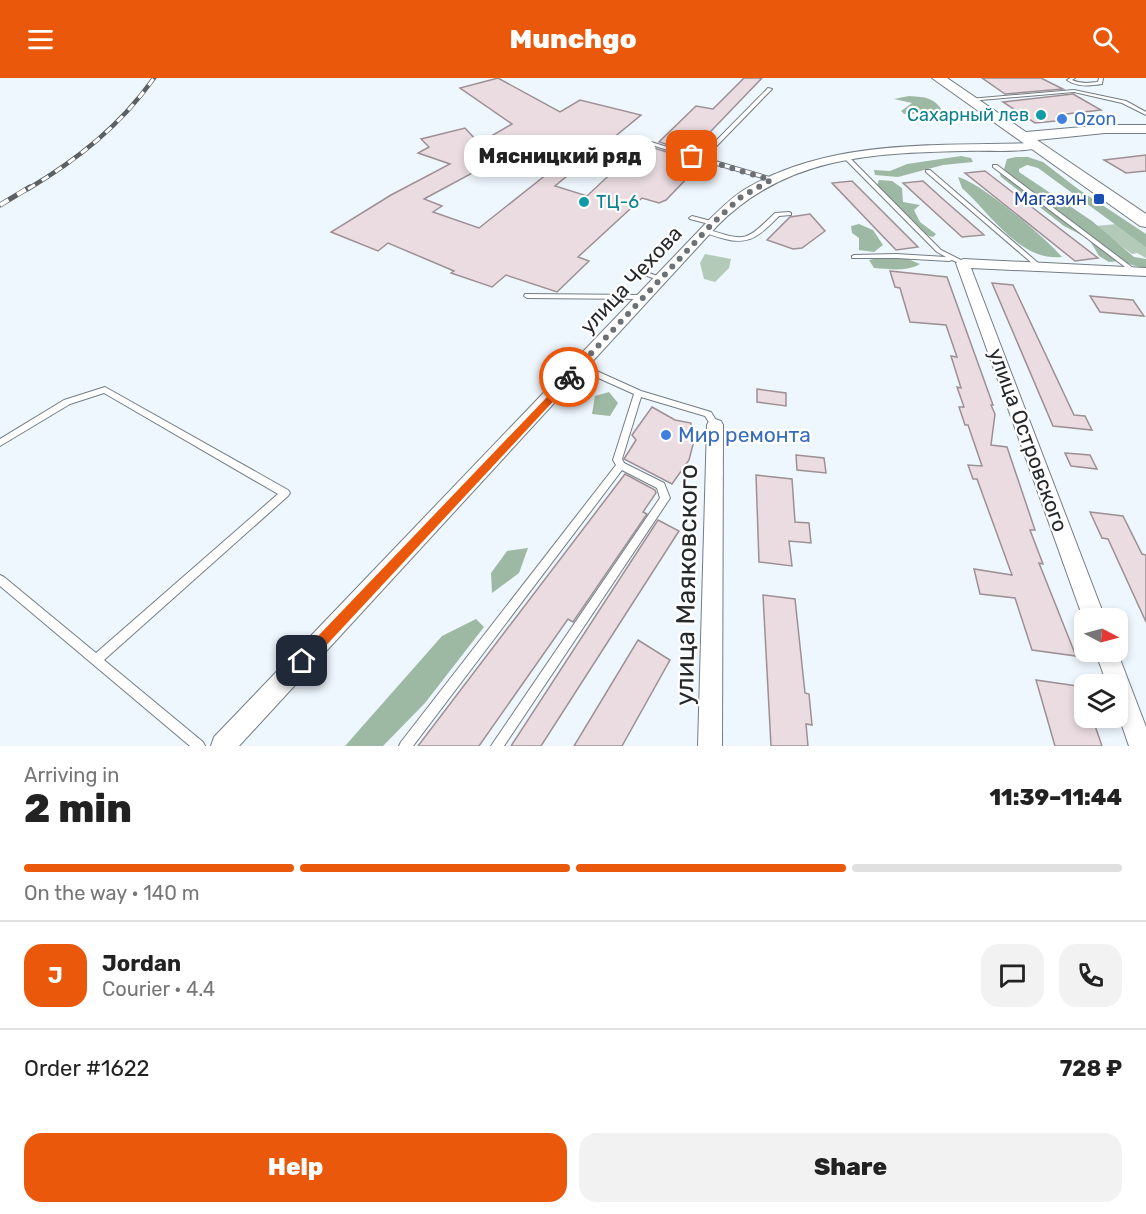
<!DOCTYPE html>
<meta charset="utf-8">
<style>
:root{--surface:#fff;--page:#f2f2f2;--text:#222;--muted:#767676;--line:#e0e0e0;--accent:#ea580c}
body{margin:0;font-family:Rubik,sans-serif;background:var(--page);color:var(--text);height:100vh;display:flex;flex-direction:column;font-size:22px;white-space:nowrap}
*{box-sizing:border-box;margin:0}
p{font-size:20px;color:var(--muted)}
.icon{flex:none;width:33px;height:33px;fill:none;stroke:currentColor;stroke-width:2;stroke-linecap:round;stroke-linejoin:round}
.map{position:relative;height:668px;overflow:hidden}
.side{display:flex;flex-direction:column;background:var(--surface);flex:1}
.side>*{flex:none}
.needle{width:39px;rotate:96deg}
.controls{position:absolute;left:1074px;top:530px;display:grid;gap:12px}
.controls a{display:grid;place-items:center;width:54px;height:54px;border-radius:12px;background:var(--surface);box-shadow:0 3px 9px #0003;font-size:30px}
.pin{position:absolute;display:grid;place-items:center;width:51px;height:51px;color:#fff;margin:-26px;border-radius:12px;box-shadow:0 3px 9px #0006}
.courier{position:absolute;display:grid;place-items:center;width:60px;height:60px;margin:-30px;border:4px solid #ea580c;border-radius:50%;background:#fff;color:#222;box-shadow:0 2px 8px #0007}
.bubble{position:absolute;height:42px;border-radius:18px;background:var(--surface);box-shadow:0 3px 9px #0003;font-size:20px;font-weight:800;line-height:42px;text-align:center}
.headline em{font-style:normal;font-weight:800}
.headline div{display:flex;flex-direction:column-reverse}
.headline{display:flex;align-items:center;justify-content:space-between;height:102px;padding:0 24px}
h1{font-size:39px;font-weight:800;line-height:45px}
.bar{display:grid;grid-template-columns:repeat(4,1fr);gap:9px 6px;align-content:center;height:72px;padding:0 24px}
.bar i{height:8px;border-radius:4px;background:var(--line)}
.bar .current{background:var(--accent)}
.bar p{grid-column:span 4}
.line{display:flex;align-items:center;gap:15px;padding:0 24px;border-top:2px solid var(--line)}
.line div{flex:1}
.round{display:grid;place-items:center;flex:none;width:63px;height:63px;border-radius:18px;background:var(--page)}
.button{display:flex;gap:12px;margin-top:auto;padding:12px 24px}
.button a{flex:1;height:69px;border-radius:18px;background:var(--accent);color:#fff;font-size:24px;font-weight:800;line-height:69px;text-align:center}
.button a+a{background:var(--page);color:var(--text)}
header{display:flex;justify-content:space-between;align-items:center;height:78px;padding:0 24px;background:var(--accent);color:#fff;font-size:27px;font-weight:800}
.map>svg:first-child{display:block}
</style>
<header><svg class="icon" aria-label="menu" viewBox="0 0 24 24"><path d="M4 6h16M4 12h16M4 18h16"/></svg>Munchgo<svg class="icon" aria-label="search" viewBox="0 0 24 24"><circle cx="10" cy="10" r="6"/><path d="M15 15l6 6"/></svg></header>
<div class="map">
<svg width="1146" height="668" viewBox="0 0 1146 668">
<rect width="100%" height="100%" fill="#eff7fe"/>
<!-- green -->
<g fill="#b4cab9">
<path d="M 1117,146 L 1146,167 L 1146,180 L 1137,175 L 1132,176 L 1095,148 Z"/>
<path d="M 705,176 L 731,181 L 729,190 L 715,204 L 704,201 L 700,185 Z"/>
</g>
<!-- forest -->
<g fill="#9eb9a3">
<path d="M 909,18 C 927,19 935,20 944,35 L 904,36 L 901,33 L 912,25 L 894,21 Z"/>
<path d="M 961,78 L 971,80 L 973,84 L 943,87 L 898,99 L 875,97 L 874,92 L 890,93 L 907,86 Z"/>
<path d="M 1016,79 L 1028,79 L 1043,84 L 1078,111 L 1146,156 L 1146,169 L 1038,90 L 1027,87 L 1019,91 L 1019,94 L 1092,143 L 1134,179 L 1146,181 L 1146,191 L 1119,183 L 1109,184 L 1099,178 L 1089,161 L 1064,148 L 1001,99 L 999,93 L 1004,91 L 1007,81 Z"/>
<path d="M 958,99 C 980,104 1046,160 1062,179 C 1020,184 989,134 962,110 Z"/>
<path d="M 879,102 L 892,103 L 902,110 L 903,124 L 920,127 L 914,132 L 920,144 L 936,156 L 933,159 C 919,157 890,123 879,111 L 877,107 Z"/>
<path d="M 859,146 L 873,152 L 883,167 L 874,174 L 859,172 L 859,160 L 852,155 L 851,148 Z"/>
<path d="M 887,178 L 908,181 L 920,186 C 906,194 890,191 874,190 L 869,182 Z"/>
<path d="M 609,314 L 618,325 L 610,338 L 592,336 L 595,318 Z"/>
<path d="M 528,470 L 519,495 L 492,515 L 491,495 L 507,473 Z"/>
<path d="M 476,541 L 484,549 L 425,625 L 383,668 L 345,668 L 442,558 Z"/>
</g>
<!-- building -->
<g fill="#eadce0" stroke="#9d9094" stroke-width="1.5" fill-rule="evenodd">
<path d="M 498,0 L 560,34 L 580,22 L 641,37 L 555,108 L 587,118 L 639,69 L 652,72 L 654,70 L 686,80 L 681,85 L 695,89 L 690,94 L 693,94 L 666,122 L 659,125 L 642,120 L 578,179 L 589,183 L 557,214 L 506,197 L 492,209 L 451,195 L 454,193 L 388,165 L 378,173 L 331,154 L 391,117 L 450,86 L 418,75 L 429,69 L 421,61 L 465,50 L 477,63 L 483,59 L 488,60 L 512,46 L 460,10 ZM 508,83 L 547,96 L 479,150 L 433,134 L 442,128 L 424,121 L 474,94 L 486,98 Z"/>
<path d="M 744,0 L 762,0 L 691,74 L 659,64 L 696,28 L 713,31 Z"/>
<path d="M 982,0 L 1041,0 L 1063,11 L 1005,16 Z"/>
<path d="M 1073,16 L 1101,32 L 1058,37 L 1067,42 L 1035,45 L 1003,24 Z"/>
<path d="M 1146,77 L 1146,93 L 1126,95 L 1104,82 Z"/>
<path d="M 985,93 L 1011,113 L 1098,180 L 1075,183 L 965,95 Z"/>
<path d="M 852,103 L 918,169 L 896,172 L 832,105 Z"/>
<path d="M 923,103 L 944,122 L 984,157 L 962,159 L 903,105 Z"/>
<path d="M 810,136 L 825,153 L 802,170 L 793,171 L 767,162 L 790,139 Z"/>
<path d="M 890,193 L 947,199 L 993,327 L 991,327 L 995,336 L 991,367 L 1007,369 L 1035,452 L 1030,452 L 1043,486 L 1039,485 L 1076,578 L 1032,572 L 1015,520 L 980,516 L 974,491 L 1012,497 L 977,401 L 973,401 L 968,387 L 982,388 L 968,347 L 965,347 L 959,329 L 964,329 L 957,309 L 961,310 L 951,278 L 957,279 L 946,247 L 910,244 L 900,210 L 895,209 Z"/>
<path d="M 992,205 L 1013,207 L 1074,337 L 1085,338 L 1092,352 L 1053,348 Z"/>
<path d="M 1090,218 L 1133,222 L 1144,238 L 1100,234 Z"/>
<path d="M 757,311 L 786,315 L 786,328 L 757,324 Z"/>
<path d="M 652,329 L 675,342 L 691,345 L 691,352 L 696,355 L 689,382 L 672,406 L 624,381 L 636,362 L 632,357 Z"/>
<path d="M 1065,375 L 1090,377 L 1097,391 L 1071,388 Z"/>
<path d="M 796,377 L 824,380 L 826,395 L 797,392 Z"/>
<path d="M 625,396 L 655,412 L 656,415 L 643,434 L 647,436 L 573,544 L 568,541 L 479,668 L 418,668 Z"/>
<path d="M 756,397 L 792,401 L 795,444 L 809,445 L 811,465 L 789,463 L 792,488 L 759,484 Z"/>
<path d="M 1090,434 L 1123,438 L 1142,476 L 1146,477 L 1146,544 L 1108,461 L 1102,460 Z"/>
<path d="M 658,442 L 679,453 L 541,668 L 511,668 Z"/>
<path d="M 763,517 L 795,521 L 805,615 L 809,616 L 812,647 L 806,646 L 808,668 L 771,668 Z"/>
<path d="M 638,562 L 670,582 L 622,668 L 574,668 Z"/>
<path d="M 1036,602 L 1084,609 L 1084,639 L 1092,639 L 1102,668 L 1055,668 Z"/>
</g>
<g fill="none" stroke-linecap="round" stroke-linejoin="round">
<!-- lane casing -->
<g stroke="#737d85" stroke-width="2">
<g id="lane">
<path d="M 1070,0 L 1075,0 L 1072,2 C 1081,6 1089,5 1098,4 L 1099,0 L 1103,0 L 1102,6 C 1089,8 1077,9 1067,2 Z"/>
<path d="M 768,10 L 772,11 L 705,80 L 773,100 L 773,102 L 769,102 L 699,82 L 633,61 L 638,60 L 700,79 Z"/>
<path d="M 1074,12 L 1126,23 L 1146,34 L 1146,37 L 1122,25 L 1074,14 L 969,23 L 967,22 L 969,21 Z"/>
<path d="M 844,78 L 848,78 L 941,172 L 965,184 L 965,186 L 961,186 L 952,182 L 949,183 L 896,180 L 852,180 L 852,178 L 854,177 L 896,176 L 946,179 L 937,174 L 844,80 Z"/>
<path d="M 993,87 L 997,87 L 1137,193 L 1137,195 L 1133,195 L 993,89 Z"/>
<path d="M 926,92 L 930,92 L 1044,190 L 1044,192 L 1040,192 L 926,94 Z"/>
<path d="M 789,134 L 791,135 L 791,137 L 779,138 C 762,155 751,168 725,161 C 718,159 709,157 703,153 L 706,151 C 746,163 744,165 775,135 Z"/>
<path d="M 692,138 L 715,144 L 716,145 L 713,147 L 690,141 L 689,140 Z"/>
<path d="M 638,191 L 663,200 L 664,201 L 661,203 L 636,194 L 635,193 Z"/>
<path d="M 525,216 L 643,217 L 646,219 L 643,221 L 527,220 L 524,218 Z"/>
<path d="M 579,285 L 641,313 L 711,334 L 719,347 L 718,349 L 712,349 L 705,338 L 641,319 L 622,381 L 624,385 L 664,405 L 670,420 L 504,668 L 491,668 L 660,420 L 657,410 L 622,392 L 413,668 L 399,668 L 401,664 L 616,387 L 613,382 L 634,316 L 576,290 L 575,288 L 576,286 Z"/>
<path d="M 105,309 L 288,412 L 290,415 L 288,418 L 104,582 L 203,664 L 205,668 L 190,668 L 0,508 L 0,497 L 4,499 L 96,575 L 278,416 L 104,315 L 70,326 L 0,368 L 0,361 L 64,322 Z"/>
</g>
</g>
<!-- street casing -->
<g stroke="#737d85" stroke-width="2">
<g id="street">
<path d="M 1035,65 L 1039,66 L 1039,70 C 1015,75 989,72 965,73 C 873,75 786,78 717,148 L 239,668 L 211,668 L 214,659 L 709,142 C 720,131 733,118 747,110 C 833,60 940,68 1035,65 Z"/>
<path d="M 963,181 L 1146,190 L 1146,198 L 971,190 L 1105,540 L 1084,540 L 1084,543 L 1083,540 L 956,185 Z"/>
<path d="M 715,341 L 721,343 L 723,347 L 722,668 L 698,668 L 707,347 L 709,343 Z"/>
<path d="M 1095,573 L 1117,573 L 1146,649 L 1146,668 L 1129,668 L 1118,636 L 1118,606 L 1107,606 Z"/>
</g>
</g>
<!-- secondary casing -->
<g stroke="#737d85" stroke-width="2">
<path id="secondary" d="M 932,0 L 947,0 L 1026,54 L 1105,47 L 1146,47 L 1146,55 L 1105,55 L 1037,62 L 1146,136 L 1146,149 L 1140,148 Z"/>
</g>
<!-- lane -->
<use href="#lane" fill="#fff" fill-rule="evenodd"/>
<!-- street -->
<use href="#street" fill="#fff" fill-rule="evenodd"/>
<!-- secondary -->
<use href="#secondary" fill="#fff" fill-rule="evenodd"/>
<!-- rail-far1 casing -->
<g stroke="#5b6064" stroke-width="4.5">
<path id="rail-far1" d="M 28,111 C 78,81 120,48 154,0"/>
</g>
<!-- rail casing -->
<g stroke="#5b6064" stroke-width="5">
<path id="rail" d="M 0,127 L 30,109"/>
</g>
<!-- rail-far1 -->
<use href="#rail-far1" stroke="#fff" stroke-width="3" stroke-dasharray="8" stroke-linecap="butt"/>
<!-- rail -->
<use href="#rail" stroke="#fff" stroke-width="4" stroke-dasharray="10" stroke-linecap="butt"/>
</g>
<!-- route -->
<path fill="#ea580c" d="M 569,296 L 573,297 L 573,302 L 307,588 L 298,588 L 298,579 Z"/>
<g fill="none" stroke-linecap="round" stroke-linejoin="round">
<!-- done -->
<path stroke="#6c7176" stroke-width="6" stroke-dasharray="0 10.8" d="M 569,299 L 713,145 L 741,119 L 771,102 L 692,78"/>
</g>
<!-- markers -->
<g fill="#0f9aa8" stroke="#fff" stroke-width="2">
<circle cx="1041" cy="37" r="6"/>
<circle cx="584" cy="124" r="6"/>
</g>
<g fill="#3f7fe0" stroke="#fff" stroke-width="2">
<circle cx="1062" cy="41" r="6"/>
<circle cx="666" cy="357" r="6"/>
</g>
<rect fill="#1a4fb4" stroke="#fff" stroke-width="2" x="1093" y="115" width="12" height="12" rx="3"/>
<g text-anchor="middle" stroke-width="4.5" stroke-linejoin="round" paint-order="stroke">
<!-- far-culture labels -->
<g font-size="18" fill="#0d838f" stroke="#fff" text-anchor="end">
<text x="1029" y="43">Сахарный лев</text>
<text x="596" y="130" text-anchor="start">ТЦ-6</text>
</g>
<!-- far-shop labels -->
<g font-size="18" fill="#366cbe" stroke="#fff" text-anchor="start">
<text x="1074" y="47">Ozon</text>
</g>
<!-- far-transit labels -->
<g font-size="18" fill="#164399" stroke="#fff" text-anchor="end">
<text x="1087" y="127">Магазин</text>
</g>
<!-- street labels -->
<g font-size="21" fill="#25292c" stroke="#fff">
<text transform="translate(631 202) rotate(-47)" y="7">улица Чехова</text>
<text transform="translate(1028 362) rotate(70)" y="7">улица Островского</text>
</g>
<!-- shop labels -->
<g font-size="21" fill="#366cbe" stroke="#fff" text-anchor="start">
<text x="678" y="364">Мир ремонта</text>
</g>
<!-- near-street labels -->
<g font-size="26" fill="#25292c" stroke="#fff">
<text transform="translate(686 507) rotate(-89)" y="9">улица Маяковского</text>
</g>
</g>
</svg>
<div class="controls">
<a><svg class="needle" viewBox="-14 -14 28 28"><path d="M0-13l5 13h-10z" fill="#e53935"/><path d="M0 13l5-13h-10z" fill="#767676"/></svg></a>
<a><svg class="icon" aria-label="layers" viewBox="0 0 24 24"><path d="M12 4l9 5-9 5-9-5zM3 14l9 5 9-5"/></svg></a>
</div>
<div class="pin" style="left:692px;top:78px;background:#ea580c"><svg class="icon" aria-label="bag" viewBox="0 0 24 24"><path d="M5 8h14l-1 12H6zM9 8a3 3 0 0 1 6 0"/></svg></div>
<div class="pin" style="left:302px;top:583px;background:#1f2937"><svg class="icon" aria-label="home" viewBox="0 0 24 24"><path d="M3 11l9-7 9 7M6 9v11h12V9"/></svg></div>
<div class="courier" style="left:569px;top:299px"><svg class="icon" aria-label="bike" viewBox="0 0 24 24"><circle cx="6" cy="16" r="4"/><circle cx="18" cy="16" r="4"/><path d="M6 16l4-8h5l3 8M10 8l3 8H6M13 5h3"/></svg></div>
<div class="bubble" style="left:464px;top:57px;width:192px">Мясницкий ряд</div>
</div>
<section class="side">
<div class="headline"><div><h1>2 min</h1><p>Arriving in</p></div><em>11:39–11:44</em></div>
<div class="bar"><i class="current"></i><i class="current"></i><i class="current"></i><i></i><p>On the way · 140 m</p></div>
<div class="line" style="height:108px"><b class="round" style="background:var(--accent);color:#fff">J</b><div><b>Jordan</b><p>Courier · 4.4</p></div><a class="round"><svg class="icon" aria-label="chat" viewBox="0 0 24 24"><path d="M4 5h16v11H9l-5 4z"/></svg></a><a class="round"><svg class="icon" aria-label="phone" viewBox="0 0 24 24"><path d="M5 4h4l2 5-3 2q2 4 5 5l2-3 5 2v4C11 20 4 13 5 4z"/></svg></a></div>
<div class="line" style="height:78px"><div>Order #1622</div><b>728 ₽</b></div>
<div class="button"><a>Help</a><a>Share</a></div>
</section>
